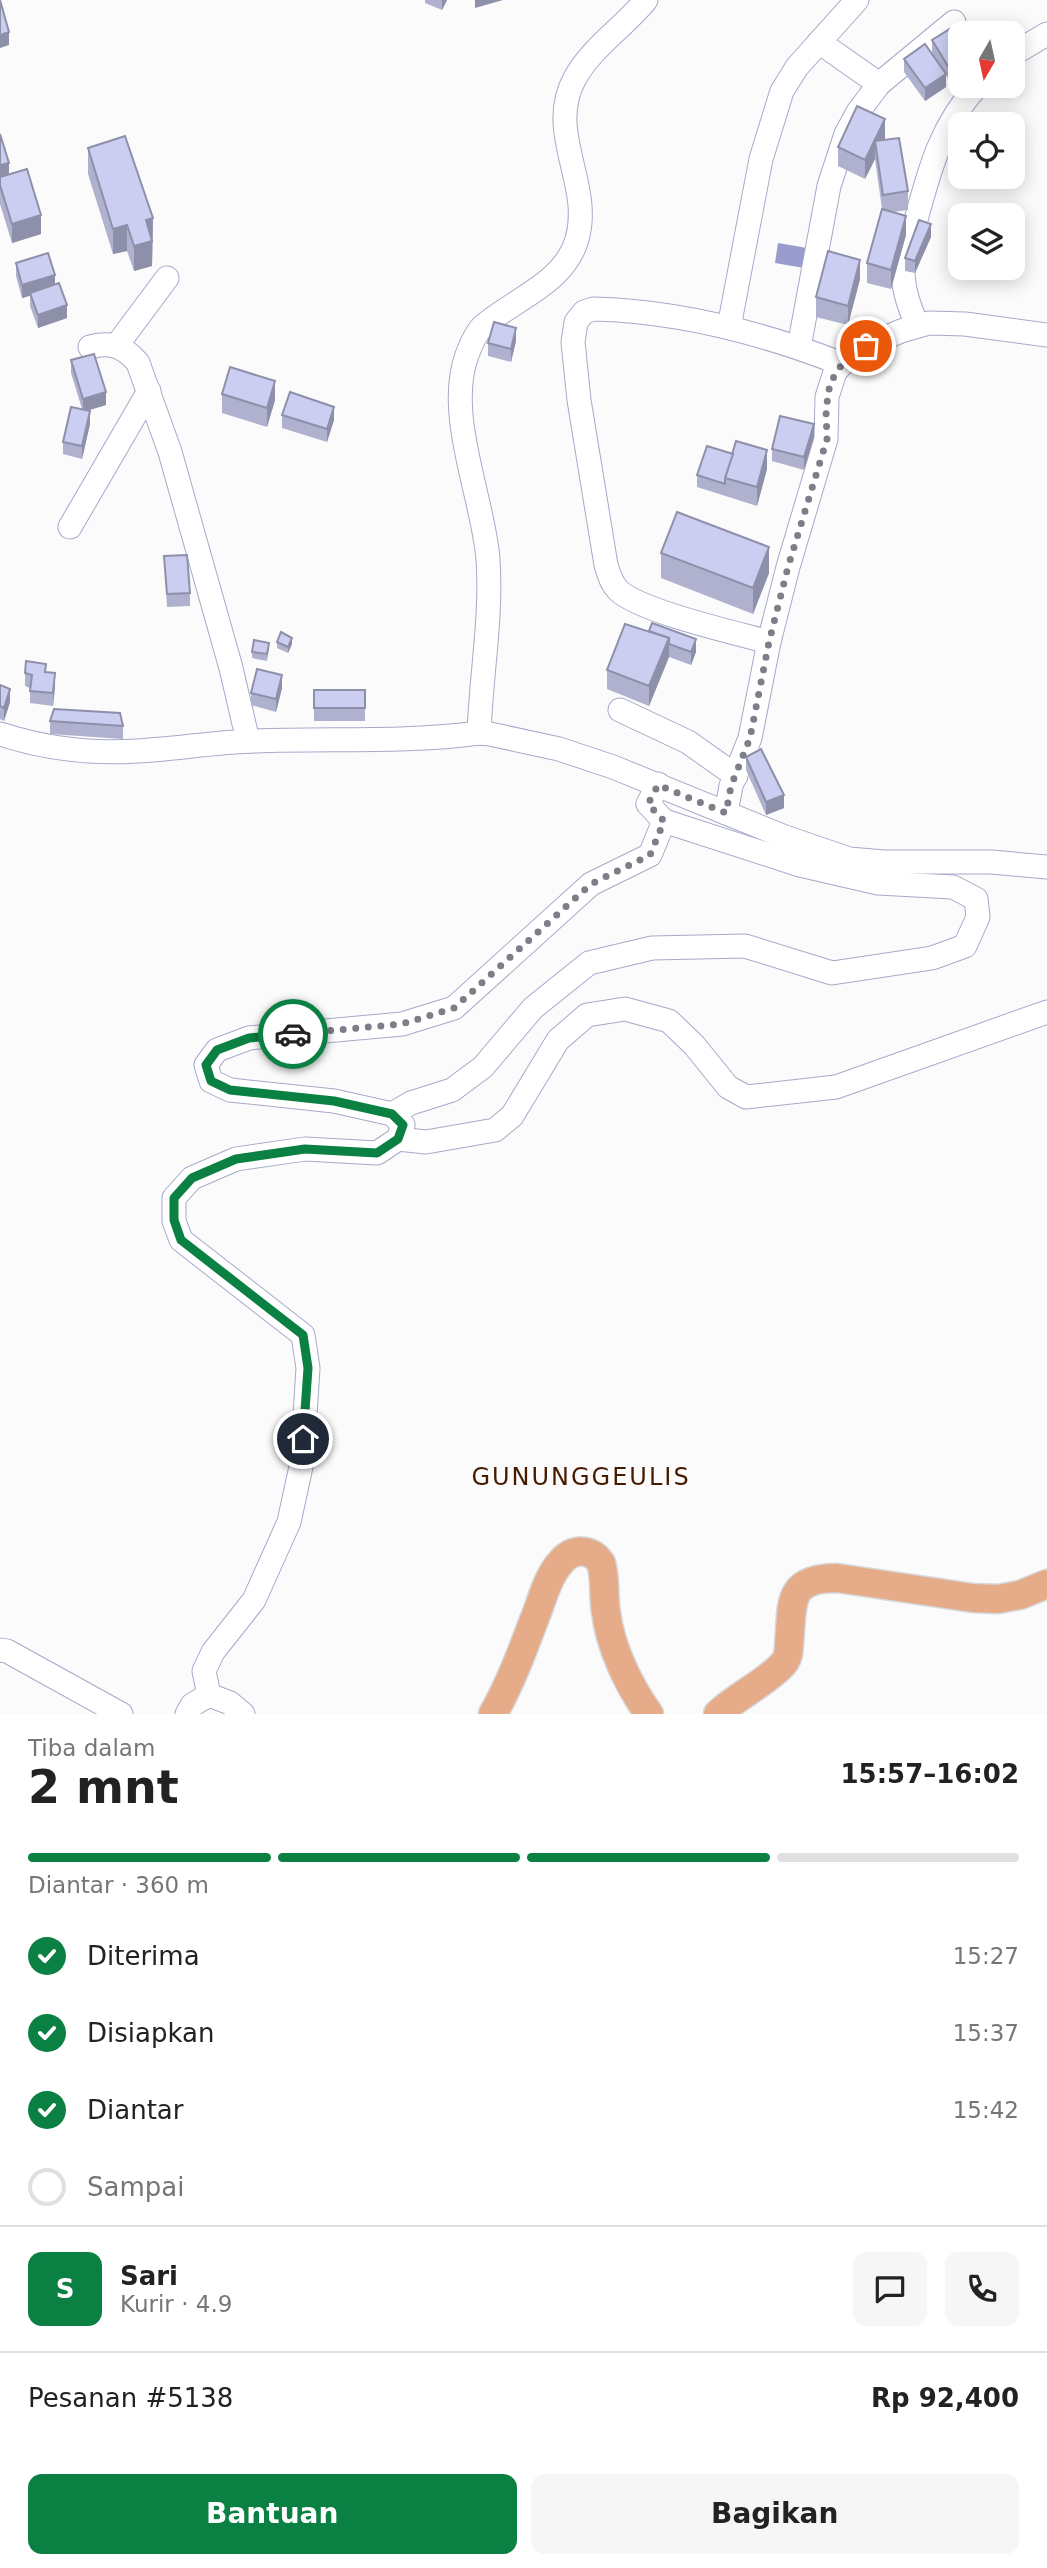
<!DOCTYPE html>
<html lang="id">
<meta charset="utf-8">
<style>
:root{--surface:#fff;--page:#f6f6f6;--text:#222;--muted:#767676;--line:#e0e0e0;--accent:#0b8043}
body{margin:0;font-family:"DejaVu Sans",sans-serif;background:var(--page);color:var(--text);height:100vh;display:flex;flex-direction:column;font-size:26px;white-space:nowrap}
*{box-sizing:border-box;margin:0}
p{font-size:23px;color:var(--muted)}
.icon{flex:none;width:38px;height:38px;fill:none;stroke:currentColor;stroke-width:2;stroke-linecap:round;stroke-linejoin:round}
.map{position:relative;height:1714px;overflow:hidden}
.panel{display:flex;flex-direction:column;background:var(--surface);flex:1}
.panel>*{flex:none}
.needle{width:46px;rotate:189deg}
.tools{position:absolute;left:948px;top:21px;display:grid;gap:14px}
.tools a{display:grid;place-items:center;width:77px;height:77px;border-radius:14px;background:var(--surface);box-shadow:0 4px 18px #0003;font-size:35px}
.pin{position:absolute;display:grid;place-items:center;width:60px;height:60px;color:#fff;margin:-30px;border:4px solid #fff;border-radius:50%;box-shadow:0 2px 7px #0007}
.courier{position:absolute;display:grid;place-items:center;width:70px;height:70px;margin:-35px;border:5px solid #0b8043;border-radius:50%;background:#fff;color:#222;box-shadow:0 2px 9px #0007}
.overview em{font-style:normal;font-weight:800}
.overview div{display:flex;flex-direction:column-reverse}
.overview{display:flex;align-items:center;justify-content:space-between;height:119px;padding:0 28px}
h1{font-size:46px;font-weight:800;line-height:52px}
.bar{display:grid;grid-template-columns:repeat(4,1fr);gap:10px 7px;align-content:center;height:84px;padding:0 28px}
.bar i{height:9px;border-radius:5px;background:var(--line)}
.bar .selected{background:var(--accent)}
.bar p{grid-column:span 4}
.line{display:flex;align-items:center;gap:18px;padding:0 28px;border-top:2px solid var(--line)}
.line div{flex:1}
.round{display:grid;place-items:center;flex:none;width:74px;height:74px;border-radius:14px;background:var(--page)}
ol{padding:0 28px;list-style:none}
li{display:flex;align-items:center;gap:21px;height:77px}
li p{margin-inline-start:auto}
li .icon{padding:7px;border-radius:50%;background:var(--accent);color:#fff;stroke-width:4}
li:last-child{color:var(--muted)}
li i{width:38px;height:38px;border:4px solid var(--line);border-radius:50%}
.primary-button{display:flex;gap:14px;margin-top:auto;padding:14px 28px}
.primary-button a{flex:1;height:80px;border-radius:14px;background:var(--accent);color:#fff;font-size:28px;font-weight:800;line-height:80px;text-align:center}
.primary-button a+a{background:var(--page);color:var(--text)}
.map>svg:first-child{display:block}
</style>
<div class="map">
<svg width="1047" height="1714" viewBox="0 0 1047 1714">
<rect width="100%" height="100%" fill="#fbfbfb"/>
<!-- water -->
<path fill="#989ccd" d="M 778,243 L 813,249 L 810,269 L 775,263 Z"/>
<g fill="none" stroke-linecap="round" stroke-linejoin="round">
<!-- minor casing -->
<g stroke="#a6a9ca" stroke-width="25">
<g id="minor">
<path d="M 819,42 L 879,84"/>
<path d="M 1013,54 L 1047,34"/>
<path d="M 917,325 C 910,308 904,293 903,274 C 903,259 910,242 914,227 C 929,172 939,129 977,86"/>
<path d="M 729,327 L 761,159 L 782,91 L 797,67 L 857,0"/>
<path d="M 117,345 L 167,278"/>
<path d="M 90,347 C 110,341 125,347 138,363 L 170,452 L 231,668 L 248,741"/>
<path d="M 799,347 L 829,186 L 846,134 L 858,112 L 879,84 L 954,22"/>
<path d="M 70,527 L 149,391"/>
<path d="M 769,642 C 736,633 639,611 618,590 C 611,583 609,574 606,565 L 579,400 L 573,342 L 576,322 L 584,312 L 593,309 C 678,311 763,333 842,364"/>
<path d="M 620,710 L 688,742 L 736,776"/>
<path d="M 479,733 C 481,676 492,616 488,559 C 483,497 445,415 467,355 C 470,347 476,333 482,327 C 514,299 565,283 577,239 C 593,184 545,132 575,78 C 592,47 624,27 646,0"/>
<path d="M 0,734 C 43,748 92,754 137,751 C 176,749 215,742 255,741 C 330,738 404,743 479,733 L 490,734 L 559,749 L 613,767 L 785,837 L 849,859 L 884,862 L 991,862 L 1047,867"/>
<path d="M 726,813 L 731,786 L 750,738 L 769,642 L 788,567 L 826,439 L 827,397 L 835,372 L 842,364 L 866,346 L 901,331 L 929,323 L 965,324 L 1047,335"/>
<path d="M 392,1114 L 411,1103 L 452,1090 L 483,1067 L 533,1008 L 589,963 L 652,948 L 745,946 L 832,973 L 932,958 L 965,946 L 978,917 L 976,899 L 953,887 L 878,883 L 800,865 L 664,821 L 648,804 L 658,784"/>
<path d="M 398,1139 L 426,1142 L 495,1130 L 512,1116 L 558,1040 L 587,1015 L 625,1009 L 669,1021 L 694,1045 L 728,1087 L 746,1097 L 836,1087 L 1047,1012"/>
<path d="M 0,1650 L 7,1651 L 121,1714"/>
<path d="M 209,1695 L 204,1671 L 213,1652 L 254,1600 L 289,1522 L 302,1462 L 308,1368 L 303,1335 L 181,1240 L 174,1221 L 174,1198 L 192,1178 L 236,1159 L 305,1149 L 377,1153 L 398,1139 L 403,1125 L 392,1114 L 334,1101 L 230,1090 L 211,1081 L 206,1065 L 217,1050 L 249,1038 L 402,1024 L 454,1008 L 591,884 L 650,855 L 664,821"/>
<path d="M 187,1714 L 192,1705 L 209,1695 L 230,1703 L 243,1714"/>
</g>
</g>
<!-- major casing -->
<g stroke="#d7d8da" stroke-width="31">
<g id="major">
<path d="M 493,1714 C 510,1684 522,1652 534,1620 C 542,1601 547,1577 561,1562 C 573,1548 591,1548 601,1563 C 606,1579 603,1596 606,1612 C 610,1647 629,1686 649,1714"/>
<path d="M 718,1714 C 738,1695 766,1683 783,1664 C 788,1659 789,1651 789,1644 C 793,1605 785,1578 837,1578 L 973,1598 L 998,1599 L 1020,1595 L 1047,1584"/>
</g>
</g>
<!-- minor -->
<use href="#minor" stroke="#fff" stroke-width="23"/>
<!-- major -->
<use href="#major" stroke="#e6ac89" stroke-width="28"/>
</g>
<!-- wall -->
<g fill="#afb1cf">
<path d="M 425,0 L 447,0 L 442,10 L 425,3 Z"/>
<path d="M 932,40 L 961,40 L 961,78 L 951,84 L 946,75 L 946,87 L 925,101 L 904,72 L 904,59 L 938,63 L 932,52 Z"/>
<path d="M 0,134 L 9,174 L 41,234 L 12,243 L 0,204 Z"/>
<path d="M 885,139 L 884,140 L 908,191 L 908,210 L 893,212 L 906,235 L 891,289 L 867,283 L 867,263 L 882,209 L 875,159 L 865,179 L 838,166 L 838,147 Z"/>
<path d="M 88,148 L 153,218 L 152,266 L 134,271 L 127,251 L 113,254 L 88,174 Z"/>
<path d="M 931,237 L 915,273 L 905,271 L 905,258 Z"/>
<path d="M 16,263 L 55,284 L 67,318 L 38,328 L 30,306 L 30,296 L 22,298 L 16,276 Z"/>
<path d="M 860,279 L 848,325 L 816,317 L 816,297 Z"/>
<path d="M 516,341 L 511,362 L 488,356 L 488,343 Z"/>
<path d="M 71,360 L 106,405 L 88,410 L 90,424 L 82,459 L 63,454 L 63,442 L 82,409 L 71,373 Z"/>
<path d="M 222,394 L 275,400 L 267,427 L 222,413 Z"/>
<path d="M 282,415 L 334,420 L 327,442 L 282,428 Z"/>
<path d="M 814,437 L 804,470 L 772,461 L 772,449 Z"/>
<path d="M 767,469 L 757,506 L 697,487 L 697,475 Z"/>
<path d="M 661,553 L 769,573 L 753,614 L 661,578 Z"/>
<path d="M 164,556 L 190,593 L 190,606 L 167,607 Z"/>
<path d="M 625,624 L 696,652 L 691,665 L 669,657 L 649,706 L 607,689 L 607,670 Z"/>
<path d="M 277,642 L 292,644 L 288,653 L 277,648 Z"/>
<path d="M 269,649 L 267,661 L 252,658 L 252,652 Z"/>
<path d="M 46,672 L 55,686 L 53,706 L 30,703 L 30,688 L 25,686 L 25,673 Z"/>
<path d="M 0,685 L 10,702 L 4,721 L 0,719 Z"/>
<path d="M 282,688 L 276,712 L 251,705 L 251,693 Z"/>
<rect x="314" y="690" width="51" height="31"/>
<path d="M 50,721 L 123,726 L 123,739 L 50,734 Z"/>
<path d="M 746,757 L 784,808 L 766,815 L 746,770 Z"/>
</g>
<!-- shaded-wall -->
<g fill="#8e90a9">
<path d="M 442,0 L 447,0 L 442,10 Z"/>
<path d="M 475,0 L 503,0 L 475,8 Z"/>
<path d="M 9,32 L 9,45 L 0,48 L 0,35 Z"/>
<path d="M 961,65 L 961,78 L 951,84 L 951,71 Z"/>
<path d="M 946,74 L 946,87 L 925,101 L 925,88 Z"/>
<path d="M 885,119 L 885,139 L 877,155 L 875,141 L 875,159 L 865,179 L 865,160 Z"/>
<path d="M 9,163 L 9,182 L 0,184 L 0,165 Z"/>
<path d="M 41,215 L 41,234 L 12,243 L 12,224 Z"/>
<path d="M 906,216 L 906,235 L 891,289 L 891,270 Z"/>
<path d="M 153,218 L 152,266 L 134,271 L 134,246 L 146,220 Z"/>
<path d="M 931,224 L 931,237 L 915,273 L 915,261 Z"/>
<path d="M 127,225 L 127,251 L 113,254 L 113,229 Z"/>
<path d="M 860,260 L 860,279 L 848,325 L 848,306 Z"/>
<path d="M 55,275 L 55,288 L 22,298 L 22,285 Z"/>
<path d="M 67,305 L 67,318 L 38,328 L 38,315 Z"/>
<path d="M 516,328 L 516,341 L 511,362 L 511,349 Z"/>
<path d="M 878,329 L 878,336 L 858,346 L 858,339 Z"/>
<path d="M 275,381 L 275,400 L 267,427 L 267,408 Z"/>
<path d="M 106,392 L 106,405 L 83,412 L 83,399 Z"/>
<path d="M 334,407 L 334,420 L 327,442 L 327,429 Z"/>
<path d="M 90,411 L 90,424 L 82,459 L 82,446 Z"/>
<path d="M 814,424 L 814,437 L 804,470 L 804,457 Z"/>
<path d="M 767,450 L 767,469 L 757,506 L 757,487 Z"/>
<path d="M 769,547 L 769,573 L 753,614 L 753,588 Z"/>
<path d="M 292,638 L 292,644 L 288,653 L 288,647 Z"/>
<path d="M 669,638 L 669,657 L 649,706 L 649,686 Z"/>
<path d="M 696,639 L 696,652 L 691,665 L 691,652 Z"/>
<path d="M 55,673 L 55,686 L 53,706 L 53,693 Z"/>
<path d="M 282,675 L 282,688 L 276,712 L 276,699 Z"/>
<path d="M 10,689 L 10,702 L 4,721 L 4,708 Z"/>
<path d="M 784,795 L 784,808 L 766,815 L 766,802 Z"/>
</g>
<!-- building -->
<g fill="#cbcef1" stroke="#8e90a9" stroke-width="2">
<path d="M 0,0 L 9,32 L 0,35 Z"/>
<path d="M 953,27 L 961,40 L 961,65 L 951,71 L 932,40 Z"/>
<path d="M 925,44 L 946,74 L 925,88 L 904,59 Z"/>
<path d="M 857,106 L 885,119 L 865,160 L 838,147 Z"/>
<path d="M 0,134 L 9,163 L 0,165 Z"/>
<path d="M 125,136 L 153,218 L 146,220 L 152,241 L 134,246 L 127,225 L 113,229 L 88,148 Z"/>
<path d="M 899,138 L 908,191 L 883,195 L 875,141 Z"/>
<path d="M 27,169 L 41,215 L 12,224 L 0,185 L 0,177 Z"/>
<path d="M 882,209 L 906,216 L 891,270 L 867,263 Z"/>
<path d="M 919,220 L 931,224 L 915,261 L 905,258 Z"/>
<path d="M 828,251 L 860,260 L 848,306 L 816,297 Z"/>
<path d="M 48,253 L 55,275 L 22,285 L 16,263 Z"/>
<path d="M 59,283 L 67,305 L 38,315 L 30,293 Z"/>
<path d="M 857,319 L 878,329 L 858,339 Z"/>
<path d="M 494,322 L 516,328 L 511,349 L 488,343 Z"/>
<path d="M 94,354 L 106,392 L 83,399 L 71,360 Z"/>
<path d="M 230,367 L 275,381 L 267,408 L 222,394 Z"/>
<path d="M 290,392 L 334,407 L 327,429 L 282,415 Z"/>
<path d="M 71,407 L 90,411 L 82,446 L 63,442 Z"/>
<path d="M 780,416 L 814,424 L 804,457 L 772,449 Z"/>
<path d="M 736,441 L 767,450 L 757,487 L 725,478 Z"/>
<path d="M 707,446 L 733,454 L 725,478 L 725,484 L 697,475 Z"/>
<path d="M 677,512 L 769,547 L 753,588 L 661,553 Z"/>
<path d="M 187,555 L 190,593 L 167,594 L 164,556 Z"/>
<path d="M 652,623 L 696,639 L 691,652 L 669,644 L 669,638 L 649,631 Z"/>
<path d="M 625,624 L 669,638 L 649,686 L 607,670 Z"/>
<path d="M 281,632 L 292,638 L 288,647 L 277,642 Z"/>
<path d="M 254,640 L 269,643 L 267,654 L 252,652 Z"/>
<path d="M 26,661 L 46,664 L 45,672 L 55,673 L 53,693 L 30,691 L 32,675 L 25,673 Z"/>
<path d="M 257,669 L 282,675 L 276,699 L 251,693 Z"/>
<path d="M 0,685 L 10,689 L 4,708 L 0,706 Z"/>
<rect x="314" y="690" width="51" height="18"/>
<path d="M 54,709 L 120,713 L 123,726 L 50,721 Z"/>
<path d="M 761,749 L 784,795 L 766,802 L 746,757 Z"/>
</g>
<g fill="none" stroke-linecap="round" stroke-linejoin="round">
<!-- done -->
<path stroke="#7d7e87" stroke-width="7" stroke-dasharray="0 12.6" d="M 293,1034 L 402,1024 L 454,1008 L 591,884 L 650,855 L 664,821 L 648,804 L 658,785 L 726,813 L 731,786 L 750,738 L 769,642 L 788,567 L 827,439 L 826,410 L 830,383 L 842,364 L 866,346"/>
<!-- route -->
<path stroke="#0b8043" stroke-width="9" d="M 293,1034 L 249,1038 L 217,1050 L 206,1065 L 211,1081 L 230,1090 L 334,1101 L 392,1114 L 403,1125 L 398,1139 L 377,1153 L 305,1149 L 236,1159 L 192,1178 L 174,1198 L 174,1220 L 181,1240 L 303,1335 L 308,1368 L 303,1439"/>
</g>
<g text-anchor="middle" stroke-width="5" stroke-linejoin="round" paint-order="stroke">
<!-- quarter labels -->
<g font-size="24" letter-spacing="2" fill="#471a00" stroke="#fbfbfb">
<text x="581" y="1485">GUNUNGGEULIS</text>
</g>
</g>
</svg>
<div class="tools">
<a><svg class="needle" viewBox="-14 -14 28 28"><path d="M0-13l5 13h-10z" fill="#e53935"/><path d="M0 13l5-13h-10z" fill="#767676"/></svg></a>
<a><svg class="icon" aria-label="locate" viewBox="0 0 24 24"><circle cx="12" cy="12" r="6"/><path d="M12 2v4M12 18v4M2 12h4M18 12h4"/></svg></a>
<a><svg class="icon" aria-label="layers" viewBox="0 0 24 24"><path d="M12 4l9 5-9 5-9-5zM3 14l9 5 9-5"/></svg></a>
</div>
<div class="pin" style="left:866px;top:346px;background:#ea580c"><svg class="icon" aria-label="bag" viewBox="0 0 24 24"><path d="M5 8h14l-1 12H6zM9 8a3 3 0 0 1 6 0"/></svg></div>
<div class="pin" style="left:303px;top:1439px;background:#1f2937"><svg class="icon" aria-label="home" viewBox="0 0 24 24"><path d="M3 11l9-7 9 7M6 9v11h12V9"/></svg></div>
<div class="courier" style="left:293px;top:1034px"><svg class="icon" aria-label="car" viewBox="0 0 24 24"><path d="M5 17H2v-5l4-1 3-4h7l3 4 3 1v5h-3M9 17h6M6 11h13"/><circle cx="7" cy="17" r="2"/><circle cx="17" cy="17" r="2"/></svg></div>
</div>
<section class="panel">
<div class="overview"><div><h1>2 mnt</h1><p>Tiba dalam</p></div><em>15:57–16:02</em></div>
<div class="bar"><i class="selected"></i><i class="selected"></i><i class="selected"></i><i></i><p>Diantar · 360 m</p></div>
<ol>
<li><svg class="icon" aria-label="check" viewBox="0 0 24 24"><path d="M5 12l5 5 9-10"/></svg>Diterima<p>15:27</p></li>
<li><svg class="icon" aria-label="check" viewBox="0 0 24 24"><path d="M5 12l5 5 9-10"/></svg>Disiapkan<p>15:37</p></li>
<li><svg class="icon" aria-label="check" viewBox="0 0 24 24"><path d="M5 12l5 5 9-10"/></svg>Diantar<p>15:42</p></li>
<li><i></i>Sampai</li>
</ol>
<div class="line" style="height:126px"><b class="round" style="background:var(--accent);color:#fff">S</b><div><b>Sari</b><p>Kurir · 4.9</p></div><a class="round"><svg class="icon" aria-label="chat" viewBox="0 0 24 24"><path d="M4 5h16v11H9l-5 4z"/></svg></a><a class="round"><svg class="icon" aria-label="phone" viewBox="0 0 24 24"><path d="M5 4h4l2 5-3 2q2 4 5 5l2-3 5 2v4C11 20 4 13 5 4z"/></svg></a></div>
<div class="line" style="height:91px"><div>Pesanan #5138</div><b>Rp 92,400</b></div>
<div class="primary-button"><a>Bantuan</a><a>Bagikan</a></div>
</section>
